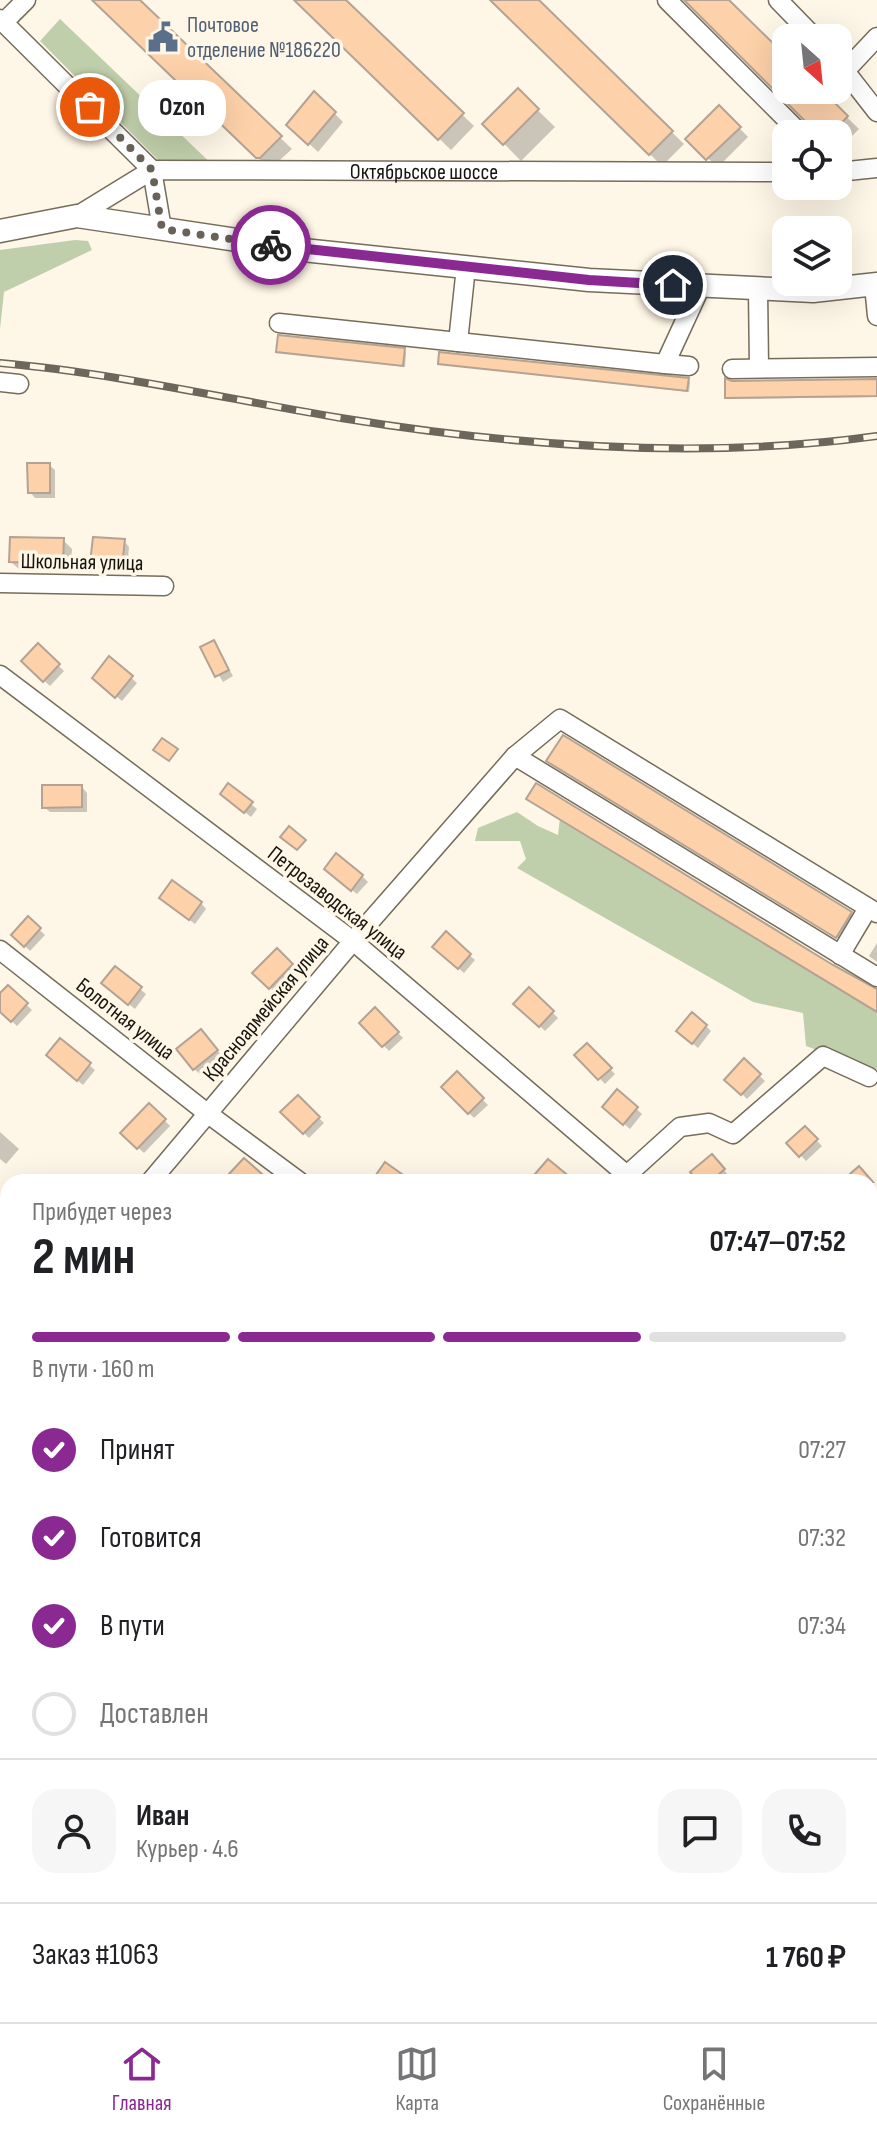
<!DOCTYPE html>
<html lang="ru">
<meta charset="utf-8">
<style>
:root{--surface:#fff;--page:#f6f6f6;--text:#202124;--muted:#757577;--line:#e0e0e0;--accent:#8a2992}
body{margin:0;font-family:"Sofia Sans Condensed",sans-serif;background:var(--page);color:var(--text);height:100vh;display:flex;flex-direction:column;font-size:30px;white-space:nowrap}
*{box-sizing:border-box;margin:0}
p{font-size:26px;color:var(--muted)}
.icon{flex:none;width:44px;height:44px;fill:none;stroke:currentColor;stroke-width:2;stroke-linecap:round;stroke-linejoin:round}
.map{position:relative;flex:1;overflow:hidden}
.panel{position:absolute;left:0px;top:1174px;width:878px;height:848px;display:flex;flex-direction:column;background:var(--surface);border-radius:24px 24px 0 0;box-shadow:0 8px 32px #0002}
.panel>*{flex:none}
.needle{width:52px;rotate:153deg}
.fabs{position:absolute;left:772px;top:24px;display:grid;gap:16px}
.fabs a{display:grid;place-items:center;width:80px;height:80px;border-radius:16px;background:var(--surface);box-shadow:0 8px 32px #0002;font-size:40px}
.pin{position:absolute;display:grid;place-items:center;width:68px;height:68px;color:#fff;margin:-34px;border:4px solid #fff;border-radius:50%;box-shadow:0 2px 8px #0007}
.courier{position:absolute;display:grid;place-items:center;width:80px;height:80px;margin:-40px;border:6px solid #8a2992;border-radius:50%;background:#fff;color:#222;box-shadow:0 2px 10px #0007}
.bubble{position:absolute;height:56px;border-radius:24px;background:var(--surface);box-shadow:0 8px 32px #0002;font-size:26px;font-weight:700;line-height:56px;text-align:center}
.overview em{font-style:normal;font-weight:700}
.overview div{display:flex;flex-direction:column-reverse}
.overview{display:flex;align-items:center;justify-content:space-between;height:136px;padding:0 32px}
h1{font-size:52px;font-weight:700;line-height:60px}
.bar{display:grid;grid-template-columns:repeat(4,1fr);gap:12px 8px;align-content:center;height:96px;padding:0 32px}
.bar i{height:10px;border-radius:6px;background:var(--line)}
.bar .on{background:var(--accent)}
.bar p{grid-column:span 4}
.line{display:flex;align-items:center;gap:20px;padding:0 32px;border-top:2px solid var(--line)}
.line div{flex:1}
.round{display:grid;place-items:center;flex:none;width:84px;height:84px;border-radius:24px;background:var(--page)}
ol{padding:0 32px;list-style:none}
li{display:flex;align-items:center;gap:24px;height:88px}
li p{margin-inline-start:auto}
li .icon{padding:8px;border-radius:50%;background:var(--accent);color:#fff;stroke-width:4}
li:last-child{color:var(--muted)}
li i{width:44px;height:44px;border:4px solid var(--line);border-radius:50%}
.tab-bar{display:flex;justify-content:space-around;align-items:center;height:112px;border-top:2px solid var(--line);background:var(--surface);font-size:22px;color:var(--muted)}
.tab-bar a{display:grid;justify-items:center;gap:4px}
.tab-bar .on{color:var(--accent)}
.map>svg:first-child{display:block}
</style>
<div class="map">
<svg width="877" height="2022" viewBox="0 0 877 2022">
<rect width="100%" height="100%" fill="#fef6e6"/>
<!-- green -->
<g fill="#c0cfab">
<path d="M 60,19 L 218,170 L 163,165 L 40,41 Z"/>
<path d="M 75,240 L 88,241 L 92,250 L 4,292 L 0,329 L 0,250 Z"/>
<path d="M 517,812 L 538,826 L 558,835 L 560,818 L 877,1012 L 877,1069 L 844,1060 L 806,1046 L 803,1013 L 753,1002 L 517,868 L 526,859 L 520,841 L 475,841 L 478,828 Z"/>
</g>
<!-- water -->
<path fill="#759fc5" d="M 0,1894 L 8,1895 L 8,2014 L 279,2014 L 292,2022 L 0,2022 Z"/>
<!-- shadow -->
<g fill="#0003">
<path d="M 94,0 L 137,0 L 292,149 L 270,169 Z"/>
<path d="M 296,0 L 344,0 L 474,126 L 451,150 Z"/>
<path d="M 492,0 L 536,0 L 684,144 L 662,166 Z"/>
<path d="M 682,0 L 726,0 L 786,58 L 786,90 L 819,90 L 859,129 L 838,150 L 838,134 L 821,134 L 690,3 Z"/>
<path d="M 518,91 L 555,127 L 521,161 L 485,124 Z"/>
<path d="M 719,107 L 748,137 L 718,167 L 696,148 Z"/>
<path d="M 334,113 L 343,122 L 318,152 L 289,125 Z"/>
<path d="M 404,350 L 406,353 L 405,367 L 279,352 Z"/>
<path d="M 440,364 L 688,380 L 690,382 L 689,392 Z"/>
<path d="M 877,381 L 877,397 L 729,399 L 727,397 Z"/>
<path d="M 49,465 L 55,470 L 55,498 L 35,498 L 30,492 Z"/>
<path d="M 63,540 L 72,549 L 71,571 L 20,570 L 11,562 Z"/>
<path d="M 124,541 L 129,547 L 127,571 L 98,568 L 92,562 Z"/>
<path d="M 213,642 L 233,676 L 223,682 L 202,647 Z"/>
<path d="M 38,646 L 64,671 L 50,686 L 23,661 Z"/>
<path d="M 110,659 L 137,683 L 122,701 L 100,683 Z"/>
<path d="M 551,763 L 851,913 L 853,915 L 839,939 Z"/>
<path d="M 82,787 L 87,793 L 87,812 L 50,812 L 44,807 Z"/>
<path d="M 228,799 L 251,804 L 257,809 L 251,817 Z"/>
<path d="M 332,874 L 362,876 L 368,882 L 357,894 Z"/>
<path d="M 167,903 L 201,903 L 206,909 L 195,924 Z"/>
<path d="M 28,919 L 45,935 L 30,951 L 14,935 Z"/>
<path d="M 446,934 L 475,960 L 464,973 L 440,952 Z"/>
<path d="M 877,943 L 877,962 L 869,956 Z"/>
<path d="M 277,951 L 297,971 L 276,993 L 255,973 Z"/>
<path d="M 116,969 L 146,994 L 135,1009 L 110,989 Z"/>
<path d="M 8,988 L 32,1010 L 17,1026 L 0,1010 L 0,997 Z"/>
<path d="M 529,990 L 558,1018 L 545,1031 L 516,1004 Z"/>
<path d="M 375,1010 L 403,1038 L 389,1051 L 362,1023 Z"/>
<path d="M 706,1026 L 711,1031 L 698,1048 L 684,1036 Z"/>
<path d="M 206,1037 L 222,1056 L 200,1074 L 194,1069 Z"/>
<path d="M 60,1041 L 95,1070 L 83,1085 L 54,1061 Z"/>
<path d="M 587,1046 L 615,1074 L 605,1084 L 577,1055 Z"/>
<path d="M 744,1061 L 765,1081 L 747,1099 L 727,1079 Z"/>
<path d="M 457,1074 L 488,1105 L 474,1118 L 443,1087 Z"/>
<path d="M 618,1092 L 642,1114 L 630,1129 L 610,1112 Z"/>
<path d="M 298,1097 L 324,1123 L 309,1138 L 283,1112 Z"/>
<path d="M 149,1105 L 170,1126 L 144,1153 L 122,1133 Z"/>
<path d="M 805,1129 L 822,1146 L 806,1161 L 789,1143 Z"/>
<path d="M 0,1132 L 19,1149 L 6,1164 L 0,1159 Z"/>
<path d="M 717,1162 L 729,1176 L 722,1182 L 701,1182 Z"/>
<path d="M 68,1174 L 76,1182 L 59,1182 Z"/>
<path d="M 0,1281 L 8,1288 L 8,1315 L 0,1309 Z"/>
<path d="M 870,1582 L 877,1588 L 877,1597 L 870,1606 Z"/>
<path d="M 0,1604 L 8,1611 L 8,1623 L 0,1632 Z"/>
<path d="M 877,1727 L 877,1744 L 870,1738 Z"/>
<path d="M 6,1744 L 8,1788 L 2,1795 L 0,1793 L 0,1752 Z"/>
<path d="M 808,2014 L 834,2014 L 833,2019 Z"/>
</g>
<!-- building -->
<g fill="#fdd1a9" stroke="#b4a394" stroke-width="2">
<path d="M 92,0 L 140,0 L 282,136 L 260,158 L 256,158 Z"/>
<path d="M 294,0 L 346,0 L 464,113 L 438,140 Z"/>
<path d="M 490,0 L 539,0 L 673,131 L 649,155 Z"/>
<path d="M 684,0 L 729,0 L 786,56 L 786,90 L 822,90 L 848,116 L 831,134 L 818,134 Z"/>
<path d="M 518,88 L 539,109 L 503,145 L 482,124 Z"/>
<path d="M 314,91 L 336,112 L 308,145 L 286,125 Z"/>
<path d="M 719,105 L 741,127 L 706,160 L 685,139 Z"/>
<path d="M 278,335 L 405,348 L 403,366 L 276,352 Z"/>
<path d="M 439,352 L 689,378 L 687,391 L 438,364 Z"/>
<path d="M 725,378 L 732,381 L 877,379 L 877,396 L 725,398 Z"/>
<path d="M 27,463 L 50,463 L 50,493 L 28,493 Z"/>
<path d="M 10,537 L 64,538 L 63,563 L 9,562 Z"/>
<path d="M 93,537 L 125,539 L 122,566 L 90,563 Z"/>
<path d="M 214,640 L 229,670 L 215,677 L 200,647 Z"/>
<path d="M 38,643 L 60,664 L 43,682 L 21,661 Z"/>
<path d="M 109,656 L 133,676 L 115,698 L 92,678 Z"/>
<path d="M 563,735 L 852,912 L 836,938 L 546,761 Z"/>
<path d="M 162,738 L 178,749 L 169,761 L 153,750 Z"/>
<path d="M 228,783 L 253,802 L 244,813 L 220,794 Z"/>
<path d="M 536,783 L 833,965 L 877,989 L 877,1012 L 526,799 Z"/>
<path d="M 42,785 L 82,785 L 82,807 L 42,808 Z"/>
<path d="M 289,826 L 306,840 L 297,850 L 280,837 Z"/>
<path d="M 336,853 L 363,875 L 351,891 L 324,869 Z"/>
<path d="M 172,880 L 202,902 L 189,920 L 159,898 Z"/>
<path d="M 28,916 L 41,928 L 24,947 L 11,935 Z"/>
<path d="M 446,931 L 471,954 L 458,969 L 432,947 Z"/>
<path d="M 277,948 L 293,964 L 269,989 L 252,973 Z"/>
<path d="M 115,966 L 142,987 L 128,1005 L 101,983 Z"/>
<path d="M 8,985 L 28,1003 L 11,1022 L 0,1012 L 0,993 Z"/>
<path d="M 529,987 L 554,1011 L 539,1027 L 513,1004 Z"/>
<path d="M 375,1007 L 399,1032 L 382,1047 L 359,1023 Z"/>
<path d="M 692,1012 L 707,1025 L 692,1044 L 676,1031 Z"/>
<path d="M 201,1029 L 218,1050 L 193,1070 L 176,1049 Z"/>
<path d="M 60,1038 L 91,1063 L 77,1081 L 46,1055 Z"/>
<path d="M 587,1043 L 612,1068 L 598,1080 L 574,1055 Z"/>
<path d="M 744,1058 L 761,1074 L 741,1095 L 724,1080 Z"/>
<path d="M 457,1071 L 484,1098 L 468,1114 L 441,1087 Z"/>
<path d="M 617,1089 L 638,1107 L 623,1125 L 602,1107 Z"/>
<path d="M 298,1095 L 320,1117 L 303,1134 L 280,1112 Z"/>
<path d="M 149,1103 L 166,1119 L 137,1149 L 120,1133 Z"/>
<path d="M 805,1126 L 818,1139 L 799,1157 L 786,1143 Z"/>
<path d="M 712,1154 L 725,1169 L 710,1182 L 699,1182 L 690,1172 Z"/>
<path d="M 244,1158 L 271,1182 L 236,1182 L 228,1175 Z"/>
<path d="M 548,1159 L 576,1182 L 528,1182 Z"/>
<path d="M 385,1162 L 413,1182 L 371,1182 Z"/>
<path d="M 859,1166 L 873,1182 L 841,1182 Z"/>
</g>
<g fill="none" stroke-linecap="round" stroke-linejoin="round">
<!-- minor casing -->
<g stroke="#756c5a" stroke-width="21">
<g id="minor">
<path d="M 667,0 L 801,134"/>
<path d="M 778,0 L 815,38"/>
<path d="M 0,19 L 152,170 L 162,229"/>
<path d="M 4,22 L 26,0"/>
<path d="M 838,62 L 877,112"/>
<path d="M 846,70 L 877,37"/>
<path d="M 838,172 L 877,168"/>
<path id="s1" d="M 77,216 L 152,170 L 786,172"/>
<path d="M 466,267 L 458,342 L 665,364 L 701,286"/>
<path d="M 874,285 L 877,316"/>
<path d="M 758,289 L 759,368"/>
<path d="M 279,323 L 458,342"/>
<path d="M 665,364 L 689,366"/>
<path d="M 732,369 L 877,367"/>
<path d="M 0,382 L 19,384"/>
<path d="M 0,583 L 164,586"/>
<path d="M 0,675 L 353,941 L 635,1182"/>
<path d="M 515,756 L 877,977"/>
<path d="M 0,950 L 207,1113 L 300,1182"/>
<path d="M 840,955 L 868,908"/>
<path d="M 627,1175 L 680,1127 L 709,1123 L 733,1134 L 823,1056 L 869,1077"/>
<path d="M 150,1182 L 353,941 L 515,756 L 560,719 L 877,913"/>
<path d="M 0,1220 L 8,1227"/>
<path d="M 870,1374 L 877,1380"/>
<path d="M 0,1376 L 8,1365"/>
<path d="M 0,1490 L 8,1496"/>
<path d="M 870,1652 L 877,1658"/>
<path d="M 870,1823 L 877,1812"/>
<path d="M 870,1882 L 877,1881"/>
</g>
</g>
<!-- major casing -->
<g stroke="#756c5a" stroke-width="25">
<g id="major">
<path d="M 0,231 L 77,216 L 303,250 L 589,280 L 813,291 L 877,284"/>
<path d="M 0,1693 L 8,1700"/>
<path d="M 616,2014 L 653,2022"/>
</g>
</g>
<!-- minor -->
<use href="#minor" stroke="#fff" stroke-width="18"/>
<!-- major -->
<use href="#major" stroke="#fff" stroke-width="22"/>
<!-- rail casing -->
<g stroke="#6c665c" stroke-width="8">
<path id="rail" d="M 0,363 C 114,373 227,399 341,418 C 513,446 703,460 877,436"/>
</g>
<!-- rail -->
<use href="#rail" stroke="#fef6e6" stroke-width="5" stroke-dasharray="15" stroke-linecap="butt"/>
</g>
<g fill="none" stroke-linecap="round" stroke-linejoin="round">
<!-- done -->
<path stroke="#686259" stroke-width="8" stroke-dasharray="0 14.4" d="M 90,107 L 152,170 L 162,229 L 271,245"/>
<!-- route -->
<path stroke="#8a2992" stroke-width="10" d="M 271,245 L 589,280 L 673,285"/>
</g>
<!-- icons -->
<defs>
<g id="civic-bare" transform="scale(2.4)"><path d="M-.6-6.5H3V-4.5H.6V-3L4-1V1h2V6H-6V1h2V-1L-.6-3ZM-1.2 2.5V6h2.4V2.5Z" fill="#5c6f8a" stroke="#fef6e6" stroke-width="2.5" paint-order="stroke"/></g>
</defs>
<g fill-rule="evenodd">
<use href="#civic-bare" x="163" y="37"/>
</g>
<g text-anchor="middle" stroke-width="7" stroke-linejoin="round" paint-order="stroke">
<!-- service labels -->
<g font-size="22" fill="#4e5e75" stroke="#fef6e6" text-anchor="start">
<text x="187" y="32">Почтовое<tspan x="187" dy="25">отделение №186220</tspan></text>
</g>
<!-- street labels -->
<g font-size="22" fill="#17130d" stroke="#fef6e6">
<text dy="8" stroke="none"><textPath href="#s1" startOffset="360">Октябрьское шоссе</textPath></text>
<text transform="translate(82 561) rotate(1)" y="8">Школьная улица</text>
<text transform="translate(338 902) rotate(38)" y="8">Петрозаводская улица</text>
<text transform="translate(265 1008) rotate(-50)" y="8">Красноармейская улица</text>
<text transform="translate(126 1018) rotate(38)" y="8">Болотная улица</text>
</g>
</g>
</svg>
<div class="fabs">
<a><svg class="needle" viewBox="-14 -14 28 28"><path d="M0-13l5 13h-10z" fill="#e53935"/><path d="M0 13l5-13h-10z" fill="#757577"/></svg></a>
<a><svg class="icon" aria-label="locate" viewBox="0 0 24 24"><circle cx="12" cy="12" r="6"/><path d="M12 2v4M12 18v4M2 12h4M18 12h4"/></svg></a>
<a><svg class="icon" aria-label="layers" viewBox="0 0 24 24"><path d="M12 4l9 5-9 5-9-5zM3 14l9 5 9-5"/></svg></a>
</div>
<div class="pin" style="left:90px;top:107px;background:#ea580c"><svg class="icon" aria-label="bag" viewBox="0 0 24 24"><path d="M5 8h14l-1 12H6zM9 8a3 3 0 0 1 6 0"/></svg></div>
<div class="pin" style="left:673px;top:285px;background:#1f2937"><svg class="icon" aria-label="home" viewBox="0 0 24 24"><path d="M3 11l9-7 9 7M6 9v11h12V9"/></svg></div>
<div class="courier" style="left:271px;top:245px"><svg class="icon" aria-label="bike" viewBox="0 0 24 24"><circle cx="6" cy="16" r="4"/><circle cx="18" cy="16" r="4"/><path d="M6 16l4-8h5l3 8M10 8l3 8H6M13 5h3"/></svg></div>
<div class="bubble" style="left:138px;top:80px;width:88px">Ozon</div>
<section class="panel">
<div class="overview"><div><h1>2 мин</h1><p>Прибудет через</p></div><em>07:47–07:52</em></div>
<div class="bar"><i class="on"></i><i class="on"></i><i class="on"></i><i></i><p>В пути · 160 m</p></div>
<ol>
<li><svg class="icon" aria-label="check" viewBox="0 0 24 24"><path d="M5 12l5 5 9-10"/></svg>Принят<p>07:27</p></li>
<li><svg class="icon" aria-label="check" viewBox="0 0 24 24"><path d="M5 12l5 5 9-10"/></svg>Готовится<p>07:32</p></li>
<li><svg class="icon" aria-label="check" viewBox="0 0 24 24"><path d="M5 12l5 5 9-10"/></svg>В пути<p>07:34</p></li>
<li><i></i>Доставлен</li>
</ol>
<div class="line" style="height:144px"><a class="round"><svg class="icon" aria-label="person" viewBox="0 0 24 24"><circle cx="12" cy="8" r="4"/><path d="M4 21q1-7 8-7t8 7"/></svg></a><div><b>Иван</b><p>Курьер · 4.6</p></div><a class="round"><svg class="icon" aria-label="chat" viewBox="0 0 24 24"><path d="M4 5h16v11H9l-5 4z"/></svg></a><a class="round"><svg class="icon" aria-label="phone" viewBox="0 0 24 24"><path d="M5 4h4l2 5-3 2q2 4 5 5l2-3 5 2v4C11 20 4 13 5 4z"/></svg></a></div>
<div class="line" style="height:104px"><div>Заказ #1063</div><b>1 760 ₽</b></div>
</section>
</div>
<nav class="tab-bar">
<a class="on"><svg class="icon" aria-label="home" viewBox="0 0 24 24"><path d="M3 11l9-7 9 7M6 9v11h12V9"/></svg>Главная</a>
<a><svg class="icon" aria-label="map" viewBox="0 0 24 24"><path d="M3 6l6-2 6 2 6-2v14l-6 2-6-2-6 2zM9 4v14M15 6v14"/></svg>Карта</a>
<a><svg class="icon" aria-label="saved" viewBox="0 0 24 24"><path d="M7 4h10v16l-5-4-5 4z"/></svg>Сохранённые</a>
</nav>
